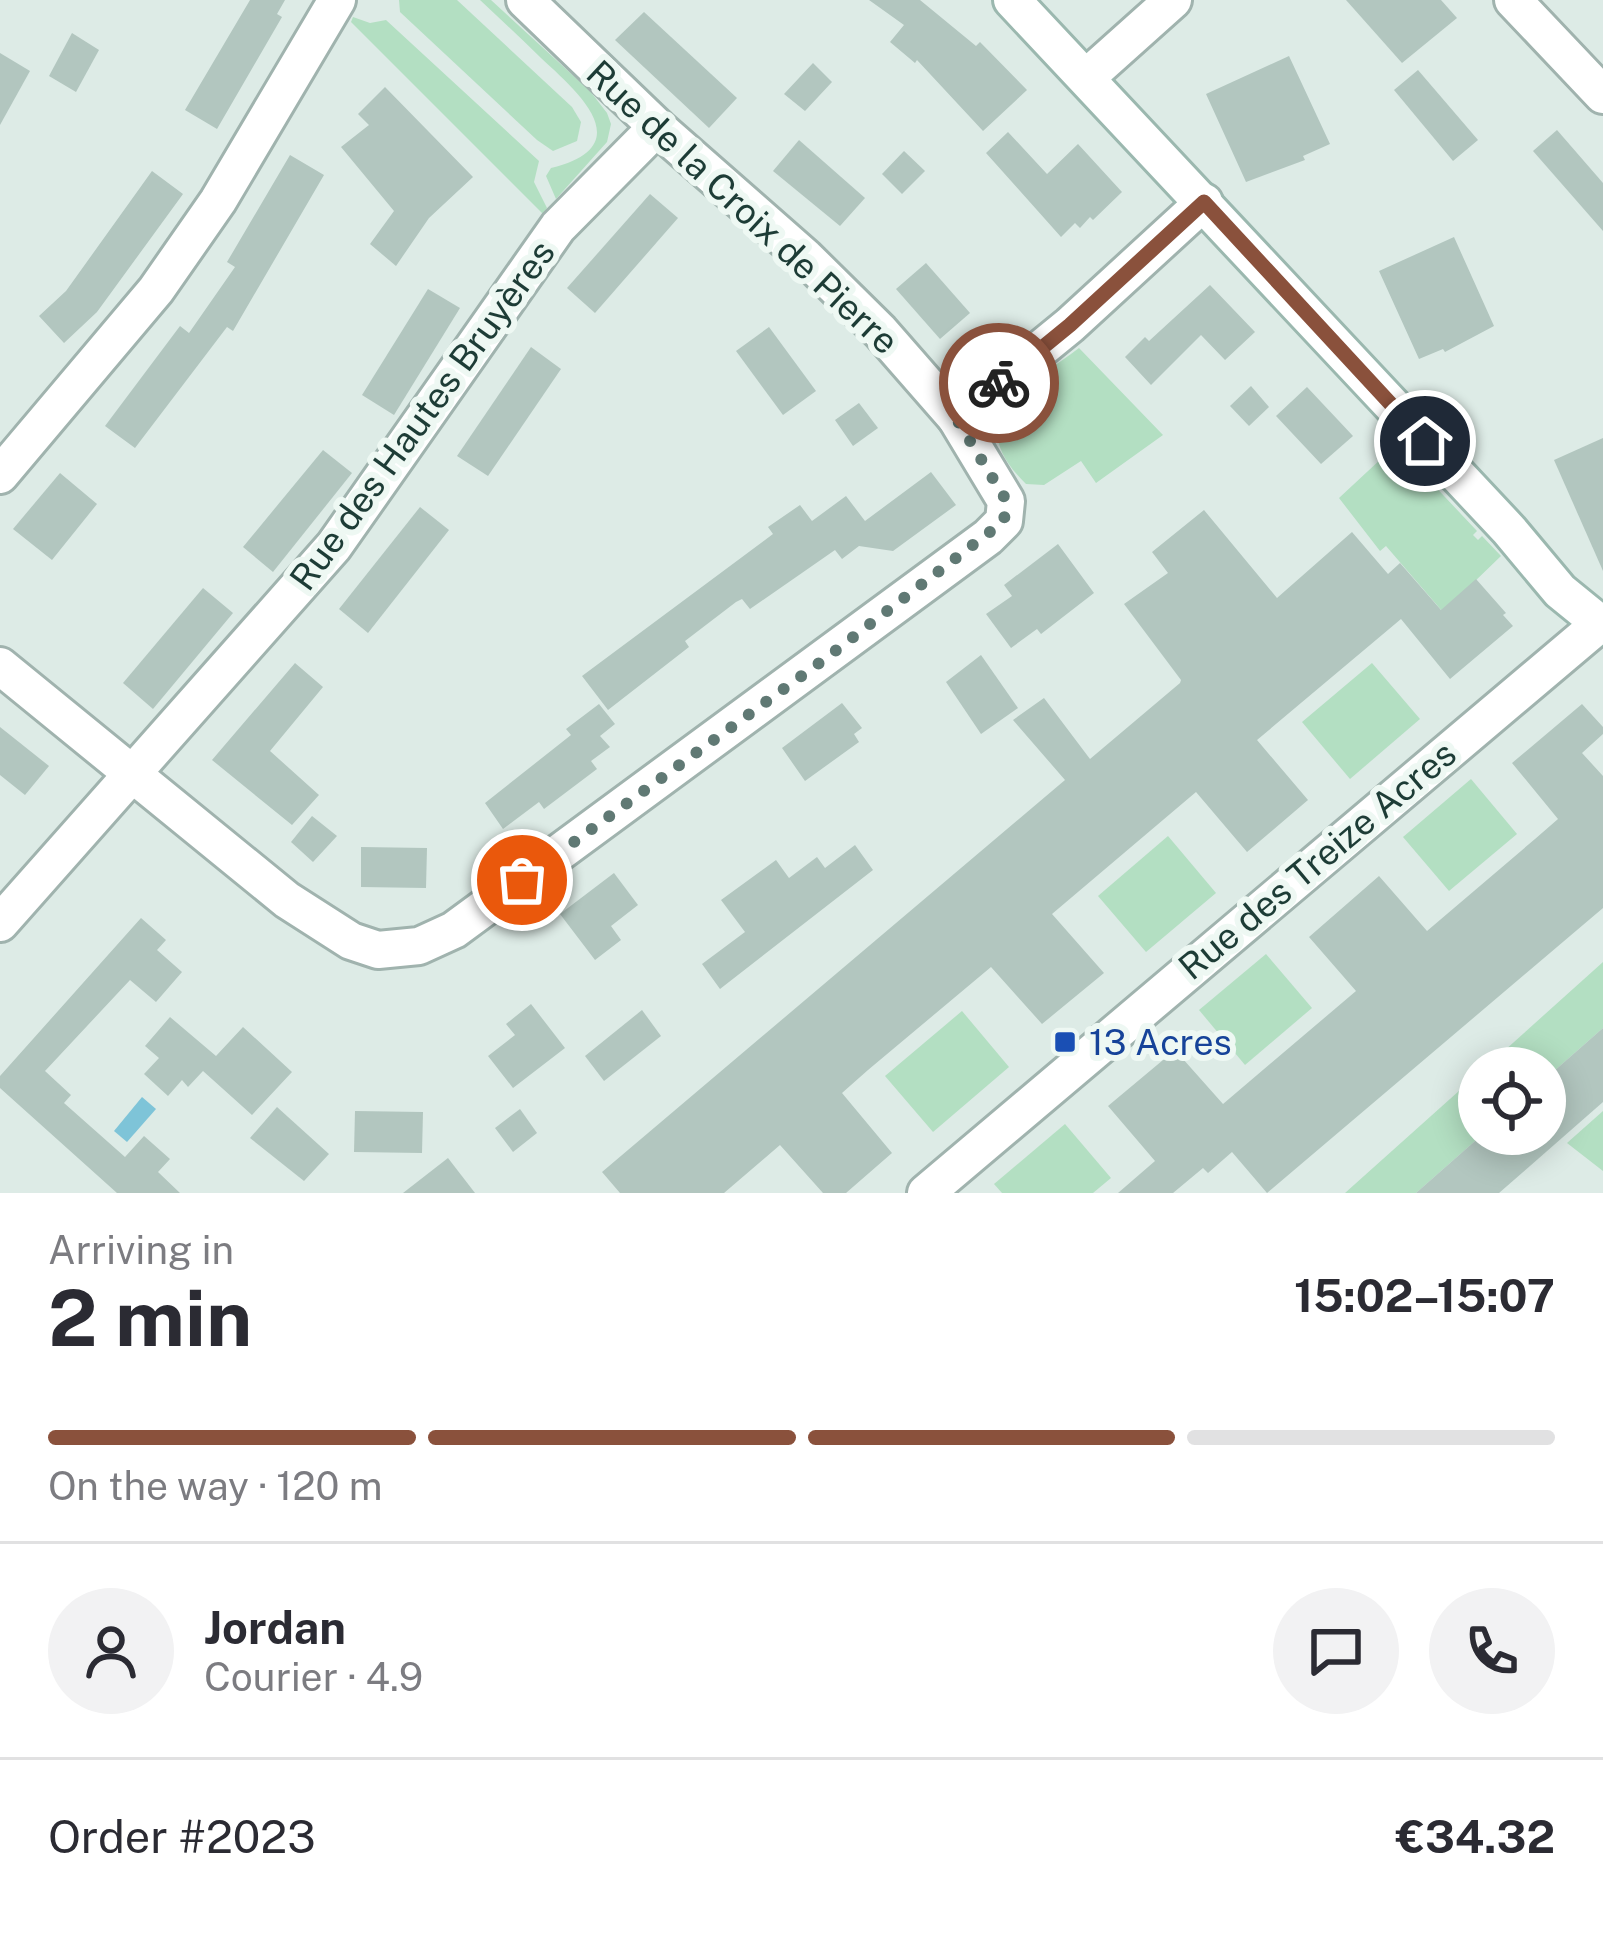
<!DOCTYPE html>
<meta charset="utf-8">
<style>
:root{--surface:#fff;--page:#f2f2f3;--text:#2b2b33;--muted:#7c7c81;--line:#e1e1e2;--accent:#8a513c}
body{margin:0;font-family:"Public Sans",sans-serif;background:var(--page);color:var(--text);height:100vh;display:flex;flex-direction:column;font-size:45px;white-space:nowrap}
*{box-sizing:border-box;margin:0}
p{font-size:39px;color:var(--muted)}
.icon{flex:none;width:66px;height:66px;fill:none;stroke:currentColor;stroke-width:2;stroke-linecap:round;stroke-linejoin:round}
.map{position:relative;height:1193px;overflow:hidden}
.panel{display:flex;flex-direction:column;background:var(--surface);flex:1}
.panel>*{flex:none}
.fabs{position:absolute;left:1458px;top:1047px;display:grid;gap:24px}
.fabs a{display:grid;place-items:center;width:108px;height:108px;border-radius:50%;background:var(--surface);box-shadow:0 6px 30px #0003;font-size:60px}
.pin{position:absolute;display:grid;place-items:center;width:102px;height:102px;color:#fff;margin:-51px;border:6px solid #fff;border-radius:50%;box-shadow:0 3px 12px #0007}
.courier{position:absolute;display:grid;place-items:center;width:120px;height:120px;margin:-60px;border:9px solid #8a513c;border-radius:50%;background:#fff;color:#222;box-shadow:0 3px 15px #0007}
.headline em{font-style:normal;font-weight:700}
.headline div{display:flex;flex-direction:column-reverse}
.headline{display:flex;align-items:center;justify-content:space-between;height:204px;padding:0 48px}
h1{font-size:78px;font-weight:700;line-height:90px}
.bar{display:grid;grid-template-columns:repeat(4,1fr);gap:18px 12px;align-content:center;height:144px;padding:0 48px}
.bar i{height:15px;border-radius:9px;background:var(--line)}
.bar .selected{background:var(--accent)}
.bar p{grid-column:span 4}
.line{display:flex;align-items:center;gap:30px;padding:0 48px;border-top:3px solid var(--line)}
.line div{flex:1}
.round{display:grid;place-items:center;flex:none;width:126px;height:126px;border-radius:63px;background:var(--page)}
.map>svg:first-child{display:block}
</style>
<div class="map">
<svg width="1603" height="1193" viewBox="0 0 1603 1193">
<rect width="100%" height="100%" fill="#ddebe6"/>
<!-- green -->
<g fill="#b3dfc2">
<path d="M 399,0 L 457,0 L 572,107 L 581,122 L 577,141 L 553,151 L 537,140 L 400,12 Z"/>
<path d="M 480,0 L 491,0 L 590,91 L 607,113 L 611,124 L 607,142 L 556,199 L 546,176 L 551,168 C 640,146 579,93 541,58 C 521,38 500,19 480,0 Z"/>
<path d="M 353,17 L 370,23 L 386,20 L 539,161 L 534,182 L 547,208 L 543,214 L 351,22 Z"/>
<path d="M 1079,348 L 1163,435 L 1096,483 L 1081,461 L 1044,485 L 1026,484 C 958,417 1026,388 1079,348 Z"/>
<path d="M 1396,445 L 1477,531 L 1473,535 L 1478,540 L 1482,536 L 1501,556 L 1443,612 L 1386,546 L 1380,551 L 1339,498 Z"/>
<path d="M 1372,663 L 1420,719 L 1350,779 L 1302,722 Z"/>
<path d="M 1471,779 L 1517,834 L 1449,891 L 1403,837 Z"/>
<path d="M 1168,836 L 1216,893 L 1146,952 L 1098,896 Z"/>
<path d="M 1266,954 L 1312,1008 L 1245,1065 L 1199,1010 Z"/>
<path d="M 1603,962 L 1603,1028 L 1545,1079 L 1545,1068 L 1485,1068 Z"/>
<path d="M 962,1011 L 1009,1067 L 933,1132 L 885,1076 Z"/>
<path d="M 1479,1073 L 1479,1134 L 1483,1134 L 1416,1193 L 1345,1193 Z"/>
<path d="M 1603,1111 L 1603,1171 L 1567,1143 Z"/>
<path d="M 1065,1124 L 1111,1178 L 1093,1193 L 1002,1193 L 994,1184 Z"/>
</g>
<!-- water -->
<path fill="#7ec4d8" d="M 142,1097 L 156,1109 L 127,1142 L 114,1131 Z"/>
<!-- building -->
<g fill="#b2c6bf">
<path d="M 250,0 L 285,0 L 277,14 L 282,17 L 217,129 L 185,110 Z"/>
<path d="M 869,0 L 920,0 L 976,46 L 980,42 L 1027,90 L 983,131 L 917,60 L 915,63 L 890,42 L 904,25 Z"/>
<path d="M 1346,0 L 1441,0 L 1457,18 L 1402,63 Z"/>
<path d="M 644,12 L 737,98 L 709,128 L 615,40 Z"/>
<path d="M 72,33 L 99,50 L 76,92 L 49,76 Z"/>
<path d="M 0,53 L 30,71 L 0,125 Z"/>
<path d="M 1289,56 L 1330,144 L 1303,156 L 1305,160 L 1246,182 L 1206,94 Z"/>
<path d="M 813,63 L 832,82 L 805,111 L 784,94 Z"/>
<path d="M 1418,70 L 1478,140 L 1453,161 L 1394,90 Z"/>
<path d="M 385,87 L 473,177 L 429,218 L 396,266 L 370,244 L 394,211 L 341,147 L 369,125 L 358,114 Z"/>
<path d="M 1557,130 L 1603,183 L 1603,231 L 1533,151 Z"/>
<path d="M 1008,132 L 1047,174 L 1078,144 L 1122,192 L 1093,220 L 1090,217 L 1080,228 L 1075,223 L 1061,237 L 986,153 Z"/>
<path d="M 799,140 L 865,198 L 840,226 L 773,171 Z"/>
<path d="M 904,151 L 925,171 L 902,194 L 882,174 Z"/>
<path d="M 290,155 L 324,175 L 233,331 L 227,327 L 135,448 L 105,426 L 180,326 L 189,333 L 235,267 L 227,262 Z"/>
<path d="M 152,171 L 183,194 L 97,312 L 64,343 L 39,316 L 66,291 Z"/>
<path d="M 650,194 L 678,218 L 595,313 L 567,288 Z"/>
<path d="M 1454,237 L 1494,326 L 1445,352 L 1443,349 L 1419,359 L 1379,271 Z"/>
<path d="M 926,263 L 970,313 L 940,339 L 896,289 Z"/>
<path d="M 1210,285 L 1255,332 L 1225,360 L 1201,335 L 1151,385 L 1125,357 L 1145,337 L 1149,341 Z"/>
<path d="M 428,289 L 460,308 L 394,415 L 362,395 Z"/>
<path d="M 769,327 L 816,391 L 783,415 L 736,351 Z"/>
<path d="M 531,347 L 561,369 L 488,476 L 457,456 Z"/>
<path d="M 1251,386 L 1269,407 L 1249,426 L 1230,406 Z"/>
<path d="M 1307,387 L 1353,436 L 1321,464 L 1276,416 Z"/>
<path d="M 859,403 L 878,428 L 853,446 L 835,420 Z"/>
<path d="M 1603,438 L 1603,571 L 1554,460 Z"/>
<path d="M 323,450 L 352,473 L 273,572 L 243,547 Z"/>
<path d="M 931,472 L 956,505 L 893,551 L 859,546 L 842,559 L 835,550 L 750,609 L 742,599 L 736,602 L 685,641 L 689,647 L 608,710 L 582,676 L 773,534 L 768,527 L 800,505 L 812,521 L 846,496 L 865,521 Z"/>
<path d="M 60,473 L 97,504 L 52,560 L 13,529 Z"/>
<path d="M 420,507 L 449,530 L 368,633 L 339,609 Z"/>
<path d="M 1204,510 L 1277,598 L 1352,532 L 1388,574 L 1400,563 L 1441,610 L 1476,579 L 1506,613 L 1503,615 L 1513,626 L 1450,679 L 1401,619 L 1257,740 L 1308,800 L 1247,852 L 1196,792 L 1052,914 L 1104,973 L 1042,1024 L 991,967 L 868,1070 L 842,1093 L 892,1153 L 846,1193 L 823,1193 L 780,1145 L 724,1193 L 620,1193 L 602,1172 L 1065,780 L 1013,720 L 1044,698 L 1090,759 L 1180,683 L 1181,680 L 1124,604 L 1168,573 L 1152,552 Z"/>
<path d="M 1058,544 L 1094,593 L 1041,634 L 1037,629 L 1011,648 L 986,614 L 1012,596 L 1004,585 Z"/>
<path d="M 203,588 L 233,613 L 153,709 L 123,683 Z"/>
<path d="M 981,655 L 1018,708 L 981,734 L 946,682 Z"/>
<path d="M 295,663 L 323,687 L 270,751 L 319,795 L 292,825 L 212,760 Z"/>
<path d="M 842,703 L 862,728 L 854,734 L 859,742 L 805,781 L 782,748 Z"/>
<path d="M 599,704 L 615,724 L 600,736 L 610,747 L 591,761 L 597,769 L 544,809 L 539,802 L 503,829 L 485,803 L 571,735 L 566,729 Z"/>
<path d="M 1582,704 L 1603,727 L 1603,734 L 1582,753 L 1603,776 L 1603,908 L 1267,1193 L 1232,1152 L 1208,1173 L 1203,1168 L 1173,1193 L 1118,1193 L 1155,1161 L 1108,1106 L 1175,1050 L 1223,1104 L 1356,991 L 1309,937 L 1379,876 L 1427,931 L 1535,839 L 1558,819 L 1512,763 Z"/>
<path d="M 0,727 L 49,766 L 25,795 L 0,775 Z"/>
<path d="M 312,816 L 337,836 L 313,862 L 291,842 Z"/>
<path d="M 855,845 L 873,870 L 720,989 L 702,964 L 745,932 L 721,900 L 776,860 L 789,878 L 817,857 L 825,868 Z"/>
<path d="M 361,847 L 427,848 L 426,888 L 361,887 Z"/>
<path d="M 614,873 L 638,905 L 611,926 L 621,940 L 595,960 L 560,914 Z"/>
<path d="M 141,918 L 166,940 L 157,950 L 182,972 L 156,1002 L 130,980 L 45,1071 L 71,1095 L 64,1103 L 125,1157 L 144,1136 L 170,1159 L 158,1172 L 180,1193 L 117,1193 L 0,1088 L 0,1076 Z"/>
<path d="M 531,1004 L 565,1048 L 513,1088 L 488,1056 L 515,1035 L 506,1024 Z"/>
<path d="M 642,1010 L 661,1036 L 604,1081 L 585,1056 Z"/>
<path d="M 170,1017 L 216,1056 L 243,1027 L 292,1072 L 252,1115 L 203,1071 L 188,1087 L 182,1080 L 168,1096 L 144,1074 L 159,1058 L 145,1046 Z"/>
<path d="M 1603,1028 L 1603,1102 L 1499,1193 L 1416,1193 L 1483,1134 L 1545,1134 L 1545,1079 Z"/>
<path d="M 277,1107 L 329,1154 L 304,1181 L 250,1138 Z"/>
<path d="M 520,1109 L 537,1133 L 513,1152 L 495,1128 Z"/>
<path d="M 355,1111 L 423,1112 L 422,1153 L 354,1152 Z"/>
<path d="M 448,1158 L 475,1193 L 403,1193 Z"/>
</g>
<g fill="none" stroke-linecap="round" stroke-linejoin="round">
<!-- street casing -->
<g stroke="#a0b3ae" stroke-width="42">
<g id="street">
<path d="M 525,0 L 657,127 L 805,257 L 880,331 L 956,418"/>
<path d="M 1513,0 L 1603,95"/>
<path d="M 1087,77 L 1173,0"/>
<path d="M 0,475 L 156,290 L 218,201 L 337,0"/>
<path d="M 0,666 L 287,900 L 351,941 L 378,950 L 419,946 L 454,930 L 988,537 L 1004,521 L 1006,501 L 956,418 L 1070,325 L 1204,202"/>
<path d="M 0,923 L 334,546 L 558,227 L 657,127"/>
<path d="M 926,1193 L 1603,621"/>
</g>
</g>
<!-- secondary casing -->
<g stroke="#9bb8af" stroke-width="42">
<path id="secondary" d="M 1012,0 L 1509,530 L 1560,591 L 1603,626"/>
</g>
<!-- street -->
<use href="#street" stroke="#fff" stroke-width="36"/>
<!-- secondary -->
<use href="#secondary" stroke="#fff" stroke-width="36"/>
</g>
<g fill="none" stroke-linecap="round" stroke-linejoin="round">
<!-- done -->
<path stroke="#607974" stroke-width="12" stroke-dasharray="0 21.6" d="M 522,880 L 826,658 L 1004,521 L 1006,500 L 956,418 L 999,383"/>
<!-- route -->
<path stroke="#8a513c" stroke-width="15" d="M 999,383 L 1070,325 L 1204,202 L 1425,441"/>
</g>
<!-- markers -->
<rect fill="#1a4fb4" stroke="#eef8f3" stroke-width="4.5" x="1053" y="1030" width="24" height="24" rx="6"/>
<g text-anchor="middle" stroke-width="12" stroke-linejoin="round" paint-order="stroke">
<!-- street labels -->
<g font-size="36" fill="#1d3c36" stroke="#eef8f3">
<text transform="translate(743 207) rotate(43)" y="13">Rue de la Croix de Pierre</text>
<text transform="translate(422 415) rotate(-54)" y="13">Rue des Hautes Bruyères</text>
<text transform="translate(1317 860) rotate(-40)" y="13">Rue des Treize Acres</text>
</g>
<!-- transit labels -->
<g font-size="36" fill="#164399" stroke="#eef8f3" text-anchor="start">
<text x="1089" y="1055">13 Acres</text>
</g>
</g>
</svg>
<div class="fabs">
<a><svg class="icon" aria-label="locate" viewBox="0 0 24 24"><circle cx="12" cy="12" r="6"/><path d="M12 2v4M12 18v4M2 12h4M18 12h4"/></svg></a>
</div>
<div class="pin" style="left:522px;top:880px;background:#ea580c"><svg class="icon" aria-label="bag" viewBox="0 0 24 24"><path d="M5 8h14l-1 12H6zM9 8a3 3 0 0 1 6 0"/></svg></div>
<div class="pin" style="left:1425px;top:441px;background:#1f2937"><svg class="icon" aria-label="home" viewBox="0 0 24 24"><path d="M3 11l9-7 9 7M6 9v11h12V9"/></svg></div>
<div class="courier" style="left:999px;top:383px"><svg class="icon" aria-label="bike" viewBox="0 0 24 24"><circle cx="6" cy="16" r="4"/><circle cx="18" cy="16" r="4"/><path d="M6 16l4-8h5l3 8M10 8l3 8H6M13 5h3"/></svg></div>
</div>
<section class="panel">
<div class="headline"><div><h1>2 min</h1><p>Arriving in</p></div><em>15:02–15:07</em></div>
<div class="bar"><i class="selected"></i><i class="selected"></i><i class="selected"></i><i></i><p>On the way · 120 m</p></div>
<div class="line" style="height:216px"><a class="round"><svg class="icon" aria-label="person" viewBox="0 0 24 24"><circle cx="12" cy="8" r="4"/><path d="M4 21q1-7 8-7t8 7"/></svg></a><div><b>Jordan</b><p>Courier · 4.9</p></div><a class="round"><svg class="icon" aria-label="chat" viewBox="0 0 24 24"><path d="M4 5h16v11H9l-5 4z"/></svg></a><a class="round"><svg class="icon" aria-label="phone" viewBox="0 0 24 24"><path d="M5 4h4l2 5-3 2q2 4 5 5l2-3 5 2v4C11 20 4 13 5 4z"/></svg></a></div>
<div class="line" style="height:156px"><div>Order #2023</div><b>€34.32</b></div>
</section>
